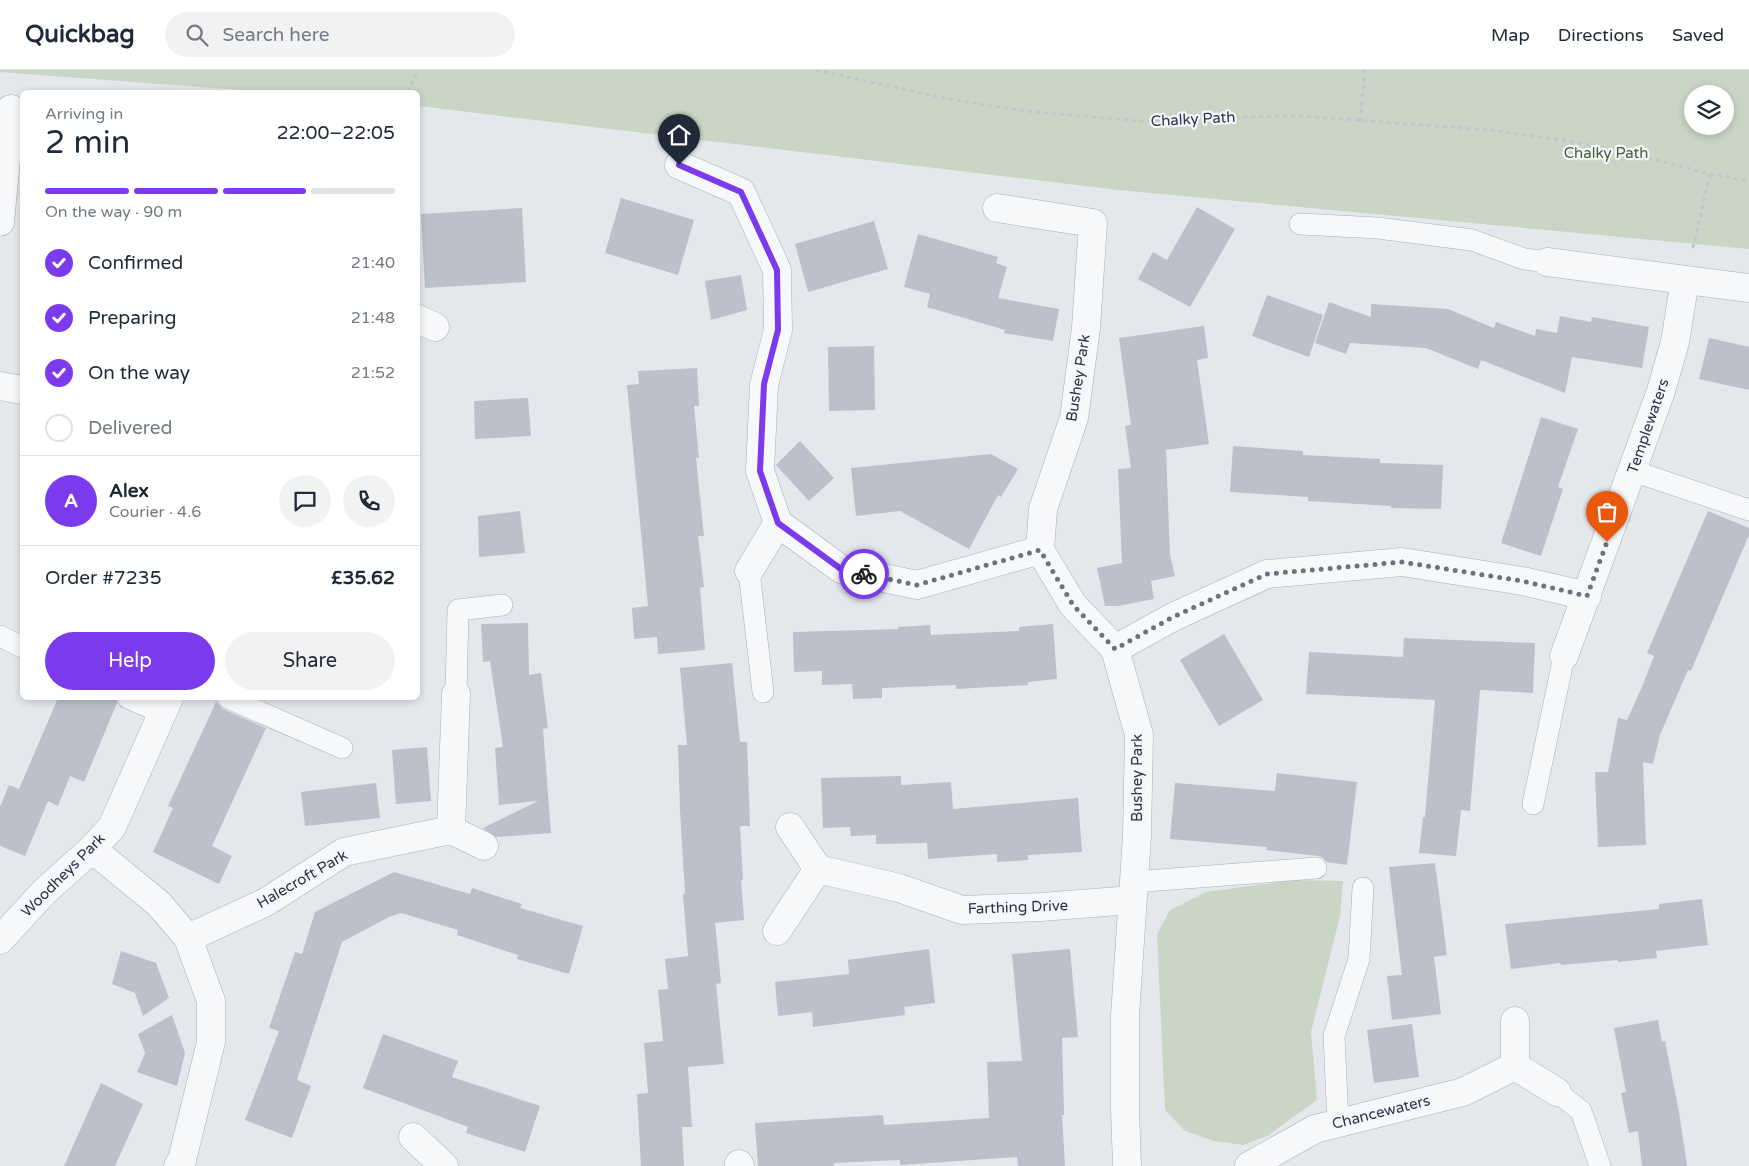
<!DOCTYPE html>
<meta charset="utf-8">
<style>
:root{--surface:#fff;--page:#f2f2f3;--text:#1f2937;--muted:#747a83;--line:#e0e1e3;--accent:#7c3aed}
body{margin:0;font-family:"Varela Round",sans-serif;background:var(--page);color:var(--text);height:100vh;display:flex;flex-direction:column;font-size:19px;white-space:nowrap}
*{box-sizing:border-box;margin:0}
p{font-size:16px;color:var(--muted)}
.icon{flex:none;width:28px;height:28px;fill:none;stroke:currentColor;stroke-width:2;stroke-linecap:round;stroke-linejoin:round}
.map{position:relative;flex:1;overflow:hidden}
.panel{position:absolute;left:20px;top:20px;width:400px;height:610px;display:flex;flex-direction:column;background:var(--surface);border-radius:8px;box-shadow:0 2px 8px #0003}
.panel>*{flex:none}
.fabs{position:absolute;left:1684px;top:15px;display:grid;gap:10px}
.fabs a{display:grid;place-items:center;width:50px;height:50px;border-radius:50%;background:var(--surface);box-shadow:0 2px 8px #0003;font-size:25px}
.pin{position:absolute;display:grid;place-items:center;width:42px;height:42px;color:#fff;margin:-51px -21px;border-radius:50% 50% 50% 0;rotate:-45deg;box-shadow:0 0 5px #0007}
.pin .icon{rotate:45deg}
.courier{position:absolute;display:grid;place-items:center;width:50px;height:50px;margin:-25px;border:4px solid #7c3aed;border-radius:50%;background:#fff;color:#222;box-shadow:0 1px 6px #0007}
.summary em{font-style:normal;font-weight:600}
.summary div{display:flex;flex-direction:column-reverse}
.summary{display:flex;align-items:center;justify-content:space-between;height:85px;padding:0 25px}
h1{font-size:32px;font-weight:600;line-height:38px}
.bar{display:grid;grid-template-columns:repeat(4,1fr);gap:8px 5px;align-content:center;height:60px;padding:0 25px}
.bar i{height:6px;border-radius:4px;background:var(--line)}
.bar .selected{background:var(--accent)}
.bar p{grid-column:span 4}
.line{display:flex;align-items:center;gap:12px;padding:0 25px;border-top:1px solid var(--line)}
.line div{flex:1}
.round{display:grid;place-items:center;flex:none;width:52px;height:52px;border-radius:26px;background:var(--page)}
ol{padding:0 25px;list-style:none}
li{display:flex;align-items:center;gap:15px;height:55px}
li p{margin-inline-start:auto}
li .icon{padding:5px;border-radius:50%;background:var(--accent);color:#fff;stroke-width:4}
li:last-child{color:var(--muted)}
li i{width:28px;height:28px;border:2px solid var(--line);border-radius:50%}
.button{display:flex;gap:10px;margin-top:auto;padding:10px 25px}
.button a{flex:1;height:58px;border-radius:30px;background:var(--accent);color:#fff;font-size:20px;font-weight:600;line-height:58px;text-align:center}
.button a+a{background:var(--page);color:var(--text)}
header{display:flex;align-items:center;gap:30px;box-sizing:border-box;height:70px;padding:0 25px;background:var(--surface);border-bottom:1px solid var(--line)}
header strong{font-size:24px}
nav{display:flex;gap:28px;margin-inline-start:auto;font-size:18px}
.search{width:350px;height:45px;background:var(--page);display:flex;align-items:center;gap:12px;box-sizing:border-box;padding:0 18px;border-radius:28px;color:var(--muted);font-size:19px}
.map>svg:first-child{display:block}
</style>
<header>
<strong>Quickbag</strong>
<div class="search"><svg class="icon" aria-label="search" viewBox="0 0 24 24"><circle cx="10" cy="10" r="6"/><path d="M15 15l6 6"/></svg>Search here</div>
<nav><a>Map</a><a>Directions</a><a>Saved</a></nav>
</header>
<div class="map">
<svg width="1749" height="1096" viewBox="0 0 1749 1096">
<rect width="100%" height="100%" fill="#e4e7ec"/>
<!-- green -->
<g fill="#c9d6c5" fill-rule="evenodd">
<path d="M 0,0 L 1749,0 L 1749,179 L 1119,120 L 418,36 L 418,22 L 267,22 L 0,2 ZM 1692,24 L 1725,24 L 1725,56 L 1692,56 Z"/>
<path d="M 1294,810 L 1343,811 L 1340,846 L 1311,962 L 1317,1030 L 1267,1066 L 1243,1075 L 1214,1071 L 1185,1061 L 1165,1040 L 1157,864 L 1170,840 L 1206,822 Z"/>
</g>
<!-- building -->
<g fill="#bbc0ca">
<path d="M 621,128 L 694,150 L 678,205 L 605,183 Z"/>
<path d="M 1197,137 L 1235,159 L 1190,237 L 1138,209 L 1153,182 L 1167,190 Z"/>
<path d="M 522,138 L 526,212 L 425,218 L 421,144 Z"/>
<path d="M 874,151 L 888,199 L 808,222 L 795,174 Z"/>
<path d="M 918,164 L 998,187 L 996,193 L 1007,197 L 998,228 L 1059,239 L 1053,271 L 1004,263 L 1005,260 L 927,237 L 930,224 L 904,217 Z"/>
<path d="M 741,205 L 747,240 L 711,250 L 705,211 Z"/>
<path d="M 1267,225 L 1323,245 L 1309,287 L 1252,266 Z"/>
<path d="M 1329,232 L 1371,247 L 1371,234 L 1448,239 L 1494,258 L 1496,252 L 1535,266 L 1536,259 L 1557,263 L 1560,246 L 1591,252 L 1592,247 L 1649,257 L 1642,298 L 1572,287 L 1565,323 L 1481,290 L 1478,299 L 1426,278 L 1350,273 L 1346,284 L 1315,273 Z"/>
<path d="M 1204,256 L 1208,288 L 1197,290 L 1209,374 L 1166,380 L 1170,485 L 1175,506 L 1151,511 L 1154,529 L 1118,536 L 1105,536 L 1097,498 L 1122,493 L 1118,399 L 1131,398 L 1125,356 L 1131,355 L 1119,268 Z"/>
<path d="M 1709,268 L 1749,277 L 1749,320 L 1699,309 Z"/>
<path d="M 874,276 L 875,340 L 829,341 L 828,277 Z"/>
<path d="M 697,298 L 699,336 L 694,336 L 699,388 L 696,388 L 704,466 L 698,466 L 704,517 L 700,518 L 705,580 L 658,584 L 657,567 L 634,569 L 632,538 L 648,536 L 627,315 L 639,314 L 638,301 Z"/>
<path d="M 528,328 L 531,366 L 475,369 L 474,331 Z"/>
<path d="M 1541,347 L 1578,359 L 1558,417 L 1563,419 L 1541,486 L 1501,473 Z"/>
<path d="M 800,371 L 834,408 L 809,431 L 776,395 Z"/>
<path d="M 1233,376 L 1303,381 L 1303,385 L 1380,389 L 1380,393 L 1443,395 L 1441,439 L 1391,438 L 1391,436 L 1308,431 L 1308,427 L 1230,422 Z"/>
<path d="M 991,384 L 1018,399 L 1001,427 L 998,425 L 969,479 L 900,441 L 856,446 L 851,398 Z"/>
<path d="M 520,441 L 525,483 L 479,487 L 478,446 Z"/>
<path d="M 1708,441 L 1749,458 L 1749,465 L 1691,601 L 1688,600 L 1660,665 L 1653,694 L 1643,692 L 1646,775 L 1598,777 L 1595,702 L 1608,702 L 1618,648 L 1627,650 L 1642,617 L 1654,586 L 1647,583 Z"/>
<path d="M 528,553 L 529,605 L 541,603 L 548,658 L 543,659 L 551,763 L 496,767 L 483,758 L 538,731 L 499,735 L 495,678 L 503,677 L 490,591 L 483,592 L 481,554 Z"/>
<path d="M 1053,554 L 1057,609 L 1028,612 L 1028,615 L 956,619 L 956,615 L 882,618 L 882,628 L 853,629 L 852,614 L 822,615 L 822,601 L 794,602 L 793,562 L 898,559 L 898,557 L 930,555 L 931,565 L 1019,561 L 1019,557 Z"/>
<path d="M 1224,564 L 1263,630 L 1219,656 L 1180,590 Z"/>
<path d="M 1404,568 L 1535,573 L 1533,623 L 1480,620 L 1470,741 L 1461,740 L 1456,786 L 1419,783 L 1423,747 L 1425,747 L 1435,630 L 1306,624 L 1309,582 L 1403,587 Z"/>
<path d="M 732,593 L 740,672 L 747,672 L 750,756 L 740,756 L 743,810 L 741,810 L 744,850 L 715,853 L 721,913 L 716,914 L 724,994 L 688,997 L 692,1057 L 682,1057 L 684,1096 L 641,1096 L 637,1024 L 648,1023 L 644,973 L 663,971 L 658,920 L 668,919 L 665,889 L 688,886 L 683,824 L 685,824 L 680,740 L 678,675 L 687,675 L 680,598 Z"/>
<path d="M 58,628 L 116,628 L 117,633 L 84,712 L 70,706 L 58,736 L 48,731 L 25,786 L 0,776 L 0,737 L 9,715 L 19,719 Z"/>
<path d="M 216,632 L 223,639 L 266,658 L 212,776 L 232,786 L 219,814 L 153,782 L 173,738 L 168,736 Z"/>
<path d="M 427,677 L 431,731 L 396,734 L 392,680 Z"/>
<path d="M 1277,703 L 1357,712 L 1347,795 L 1327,792 L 1322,787 L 1318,786 L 1266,780 L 1267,777 L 1170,769 L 1175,713 L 1275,721 Z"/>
<path d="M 901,706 L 901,715 L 951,712 L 953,739 L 1078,728 L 1082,782 L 1028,785 L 1028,790 L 997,792 L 997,784 L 928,789 L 927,773 L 876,774 L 876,765 L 851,766 L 850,757 L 823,758 L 821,708 Z"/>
<path d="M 376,713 L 380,748 L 305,756 L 301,722 Z"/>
<path d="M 1435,793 L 1447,885 L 1434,887 L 1441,944 L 1392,950 L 1387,906 L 1402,905 L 1389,797 Z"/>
<path d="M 394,802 L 470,824 L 472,818 L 522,834 L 520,838 L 583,856 L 569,904 L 517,889 L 518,885 L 457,865 L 458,860 L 401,843 L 389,847 L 342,872 L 297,1010 L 311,1016 L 292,1068 L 245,1050 L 279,961 L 269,958 L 295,882 L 302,884 L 315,842 Z"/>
<path d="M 1702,829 L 1708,875 L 1656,881 L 1657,888 L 1618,892 L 1618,890 L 1561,895 L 1560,893 L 1511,899 L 1505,854 L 1659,839 L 1659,834 Z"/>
<path d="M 929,879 L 935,933 L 904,937 L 905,945 L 813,957 L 812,942 L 778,946 L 775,912 L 849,904 L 848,890 Z"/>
<path d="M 1070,879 L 1078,967 L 1062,968 L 1064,1045 L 1062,1045 L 1065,1096 L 1018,1096 L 1017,1087 L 900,1095 L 900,1090 L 834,1093 L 834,1096 L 758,1096 L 755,1053 L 883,1045 L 884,1055 L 989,1048 L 987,992 L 1022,991 L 1012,884 Z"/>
<path d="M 121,881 L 156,893 L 169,928 L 143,946 L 135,923 L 112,914 Z"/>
<path d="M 172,945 L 185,983 L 177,1016 L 137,1002 L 145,983 L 138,964 Z"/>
<path d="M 1658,950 L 1662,972 L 1665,971 L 1679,1042 L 1687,1096 L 1642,1096 L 1638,1061 L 1629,1063 L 1621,1023 L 1626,1022 L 1614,958 Z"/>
<path d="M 1412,954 L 1419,1007 L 1374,1013 L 1367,960 Z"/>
<path d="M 383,964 L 458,991 L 452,1007 L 540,1036 L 525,1082 L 466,1063 L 468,1057 L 363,1018 Z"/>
<path d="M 101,1013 L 143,1034 L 115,1096 L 64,1096 Z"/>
</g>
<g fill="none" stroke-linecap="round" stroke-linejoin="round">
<!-- lane casing -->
<g stroke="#a9aeb7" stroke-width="22">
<g id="lane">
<path d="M 1300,154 L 1378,158 L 1472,170 L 1524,189 L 1547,192"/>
<path d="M 1633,401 L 1749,440"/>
<path d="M 749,501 L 763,622"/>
<path d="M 0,566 L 22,577"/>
<path d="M 456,624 L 458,540 L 502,535"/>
<path d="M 128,628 L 162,643"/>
<path d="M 228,628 L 342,678"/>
<path d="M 1533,734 L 1564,586"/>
<path d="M 1133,812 L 1316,798"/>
<path d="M 1557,1022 L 1581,1041 L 1600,1096"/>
<path d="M 1338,1053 L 1334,966 L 1359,889 L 1363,818"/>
</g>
</g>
<!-- street casing -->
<g stroke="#a9aeb7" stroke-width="29">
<g id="street">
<path d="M 679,95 L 741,122 L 777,200 L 778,260 L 764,315 L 760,401 L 778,453 L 841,499 L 917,515 L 1040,480"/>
<path d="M 997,138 L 1093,153 L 1086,258 L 1074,348 L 1043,439 L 1040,480 L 1073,535 L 1115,579 L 1139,665 L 1137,766 L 1125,946 L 1125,1039 L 1127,1096"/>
<path d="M 0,152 L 11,39"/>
<path d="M 1547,192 L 1749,218"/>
<path d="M 418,249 L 435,257"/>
<path d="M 0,316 L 22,320"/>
<path d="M 749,501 L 778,453"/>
<path d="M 1115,579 L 1173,547 L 1267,504 L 1402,492 L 1522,511 L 1587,526"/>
<path d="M 1564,586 L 1661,321 L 1675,272 L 1685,210"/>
<path d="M 790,757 L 818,799"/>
<path d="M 451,760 L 456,624"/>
<path d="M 92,779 L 159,834 L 188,868 L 211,931 L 211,972 L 182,1090 L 178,1096"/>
<path d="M 777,861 L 818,799 L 899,818 L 962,840 L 1041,837 L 1132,830"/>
<path d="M 188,868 L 266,832 L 344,782 L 451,760 L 484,776"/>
<path d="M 0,870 L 44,822 L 92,779 L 112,757 L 169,628"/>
<path d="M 1515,996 L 1515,951"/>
<path d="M 413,1067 L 444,1096"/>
<path d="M 739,1094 L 740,1096"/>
<path d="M 1249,1096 L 1315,1059 L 1463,1022 L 1515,996 L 1557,1022"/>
</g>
</g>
<!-- path -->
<g stroke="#c2c5cb" stroke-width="3" stroke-dasharray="4 4" stroke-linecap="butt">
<path d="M 816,0 L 949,29 L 1025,41 L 1149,52 L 1234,47 L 1300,46 L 1491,60 L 1569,71 L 1634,84 L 1710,104 L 1749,111"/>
<path d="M 408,22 L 418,0"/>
<path d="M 1360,51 L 1365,0"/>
<path d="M 1693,178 L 1710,104"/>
</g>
<!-- lane -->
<use href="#lane" stroke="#f7f8fa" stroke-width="21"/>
<!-- street -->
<use href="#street" stroke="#f7f8fa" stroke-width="28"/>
</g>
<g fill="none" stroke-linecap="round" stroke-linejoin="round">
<!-- done -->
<path stroke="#6c737f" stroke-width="5" stroke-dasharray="0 9" d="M 864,504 L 917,515 L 1040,480 L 1073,535 L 1115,579 L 1173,547 L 1267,504 L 1402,492 L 1522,511 L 1587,526 L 1607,472"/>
<!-- route -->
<path stroke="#7c3aed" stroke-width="6" d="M 679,95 L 741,122 L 777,200 L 778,260 L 764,314 L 760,401 L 778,453 L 841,499 L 864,504"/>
</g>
<g text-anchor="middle" stroke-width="4.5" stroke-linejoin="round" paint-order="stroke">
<!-- street labels -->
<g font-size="15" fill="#2b3445" stroke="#f4f6f9">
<text transform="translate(1193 49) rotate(-3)" y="5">Chalky Path</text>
<text transform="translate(1078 308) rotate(-81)" y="5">Bushey Park</text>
<text transform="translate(1648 356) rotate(-71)" y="5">Templewaters</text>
<text transform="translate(1137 708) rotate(-90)" y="5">Bushey Park</text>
<text transform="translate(63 805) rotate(-45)" y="5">Woodheys Park</text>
<text transform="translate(302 809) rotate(-30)" y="5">Halecroft Park</text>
<text transform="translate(1018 837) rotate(-2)" y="5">Farthing Drive</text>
<text transform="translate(1381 1042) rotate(-14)" y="5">Chancewaters</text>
</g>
<!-- park labels -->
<g font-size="15" fill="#3f6138" stroke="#f4f6f9">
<text x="1606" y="88">Chalky Path</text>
</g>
</g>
</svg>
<div class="fabs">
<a><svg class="icon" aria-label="layers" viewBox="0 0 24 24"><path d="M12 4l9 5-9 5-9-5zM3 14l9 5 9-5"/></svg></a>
</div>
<div class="pin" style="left:1607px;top:472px;background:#ea580c"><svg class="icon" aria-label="bag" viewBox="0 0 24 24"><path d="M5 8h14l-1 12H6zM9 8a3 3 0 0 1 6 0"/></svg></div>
<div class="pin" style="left:679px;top:95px;background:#1f2937"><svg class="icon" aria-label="home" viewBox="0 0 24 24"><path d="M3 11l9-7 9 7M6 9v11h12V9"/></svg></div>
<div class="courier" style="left:864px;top:504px"><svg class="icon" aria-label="bike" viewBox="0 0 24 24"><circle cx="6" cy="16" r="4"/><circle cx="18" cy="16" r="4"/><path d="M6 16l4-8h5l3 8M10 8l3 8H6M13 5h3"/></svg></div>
<section class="panel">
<div class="summary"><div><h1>2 min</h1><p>Arriving in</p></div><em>22:00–22:05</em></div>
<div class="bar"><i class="selected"></i><i class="selected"></i><i class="selected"></i><i></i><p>On the way · 90 m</p></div>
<ol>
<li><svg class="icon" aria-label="check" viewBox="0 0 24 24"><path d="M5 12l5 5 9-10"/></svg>Confirmed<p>21:40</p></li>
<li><svg class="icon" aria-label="check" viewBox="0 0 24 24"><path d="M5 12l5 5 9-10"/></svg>Preparing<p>21:48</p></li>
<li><svg class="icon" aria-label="check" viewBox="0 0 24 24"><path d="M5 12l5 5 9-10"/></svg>On the way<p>21:52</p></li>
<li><i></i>Delivered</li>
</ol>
<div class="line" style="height:90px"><b class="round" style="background:var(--accent);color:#fff">A</b><div><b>Alex</b><p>Courier · 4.6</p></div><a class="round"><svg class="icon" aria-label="chat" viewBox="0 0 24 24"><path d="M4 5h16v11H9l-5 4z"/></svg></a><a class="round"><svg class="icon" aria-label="phone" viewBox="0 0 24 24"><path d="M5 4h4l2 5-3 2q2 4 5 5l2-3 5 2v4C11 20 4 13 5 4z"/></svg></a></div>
<div class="line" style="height:65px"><div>Order #7235</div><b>£35.62</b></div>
<div class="button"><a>Help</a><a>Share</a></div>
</section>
</div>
